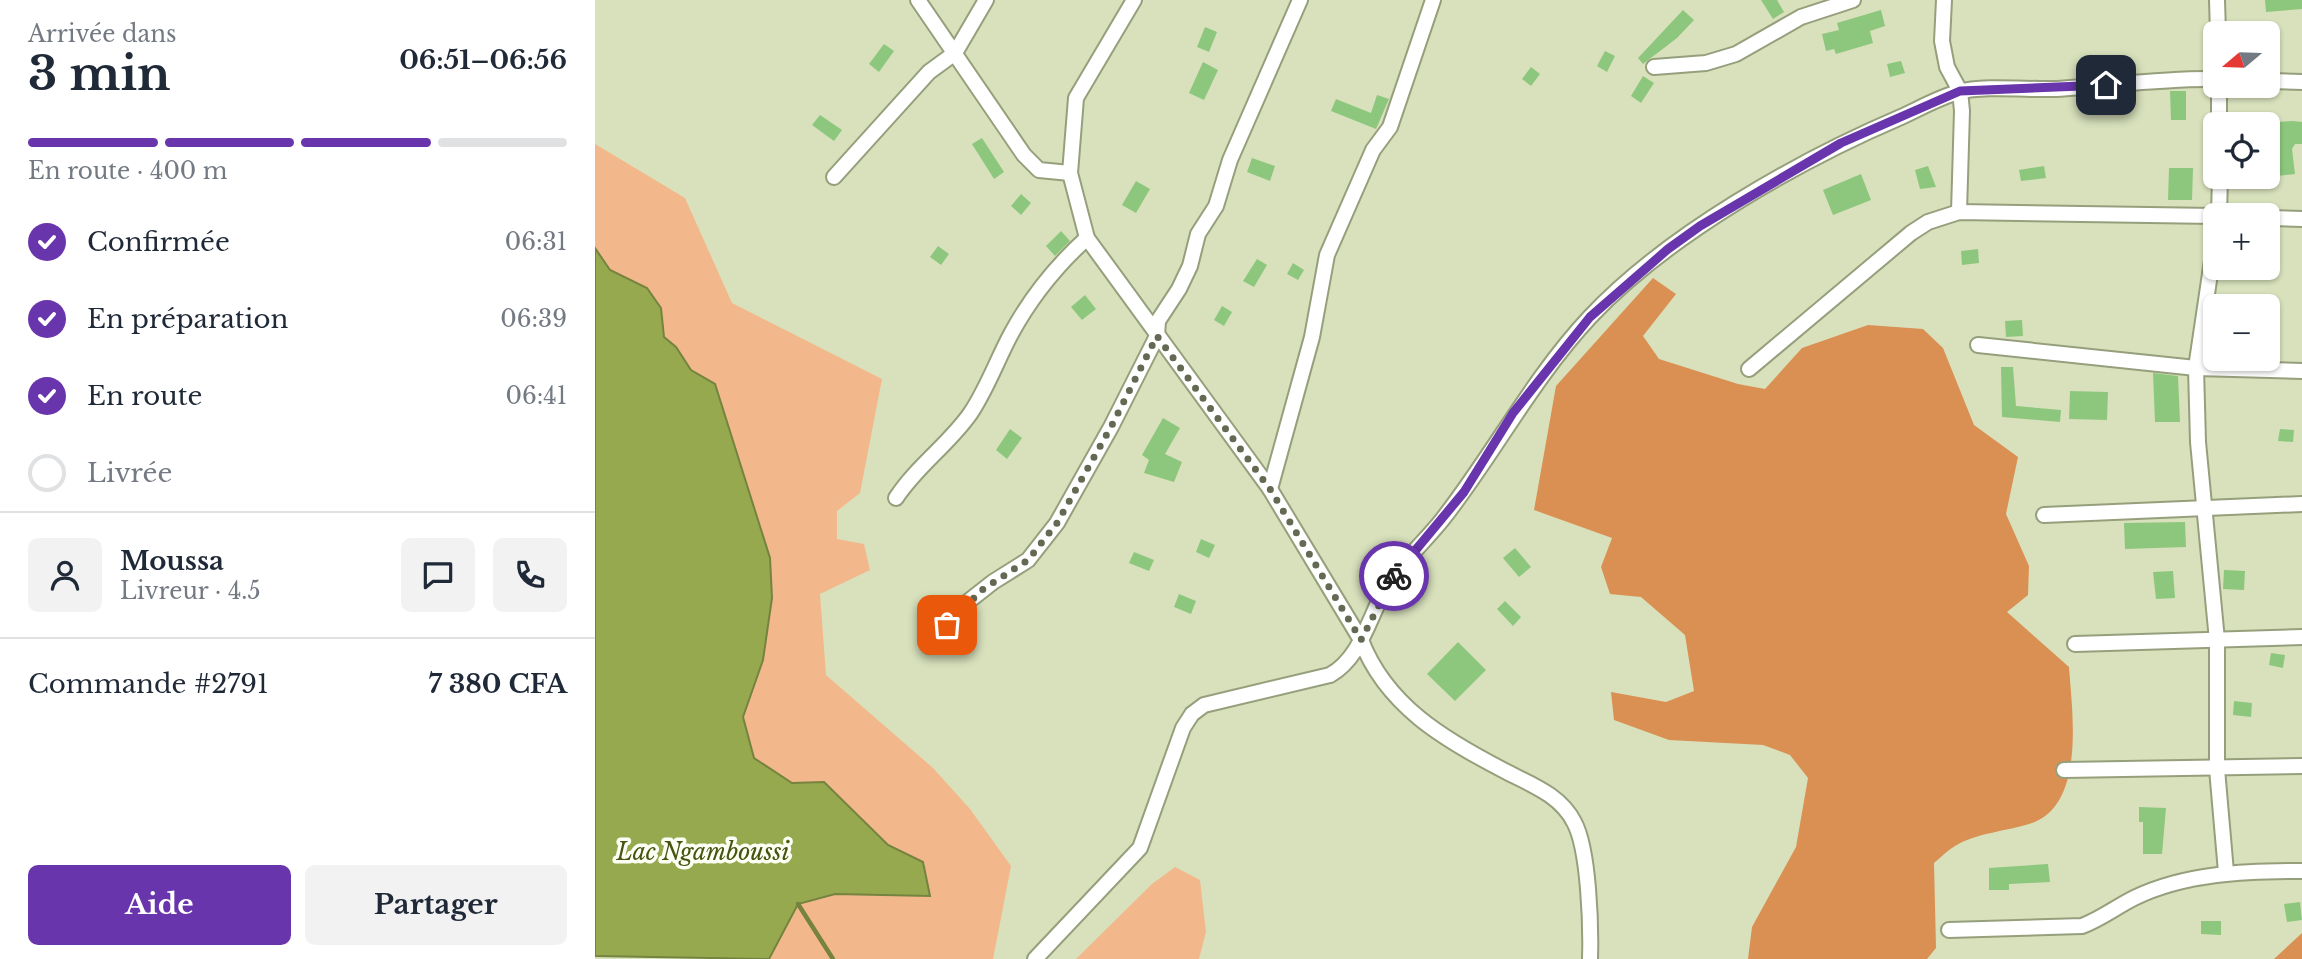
<!DOCTYPE html>
<html lang="fr">
<meta charset="utf-8">
<style>
:root{--surface:#fff;--page:#f2f2f3;--text:#1f2937;--muted:#747a83;--line:#e0e1e3;--accent:#6935ac}
body{margin:0;font-family:"Libre Baskerville",serif;background:var(--page);color:var(--text);height:100vh;display:flex;flex-direction:column;font-size:26px;white-space:nowrap}
*{box-sizing:border-box;margin:0}
p{font-size:23px;color:var(--muted)}
.icon{flex:none;width:38px;height:38px;fill:none;stroke:currentColor;stroke-width:2;stroke-linecap:round;stroke-linejoin:round}
.map{position:relative;flex:1;overflow:hidden}
.drawer{display:flex;flex-direction:column;background:var(--surface);width:595px}
.drawer>*{flex:none}
.needle{width:46px;rotate:251deg}
.fabs{position:absolute;left:1608px;top:21px;display:grid;gap:14px}
.fabs a{display:grid;place-items:center;width:77px;height:77px;border-radius:10px;background:var(--surface);box-shadow:0 2px 5px #0004;font-size:35px}
.pin{position:absolute;display:grid;place-items:center;width:60px;height:60px;color:#fff;margin:-30px;border-radius:14px;box-shadow:0 4px 10px #0006}
.courier{position:absolute;display:grid;place-items:center;width:70px;height:70px;margin:-35px;border:5px solid #6935ac;border-radius:50%;background:#fff;color:#222;box-shadow:0 2px 9px #0007}
.head em{font-style:normal;font-weight:700}
.head div{display:flex;flex-direction:column-reverse}
.head{display:flex;align-items:center;justify-content:space-between;height:119px;padding:0 28px}
h1{font-size:46px;font-weight:700;line-height:52px}
.bar{display:grid;grid-template-columns:repeat(4,1fr);gap:10px 7px;align-content:center;height:84px;padding:0 28px}
.bar i{height:9px;border-radius:5px;background:var(--line)}
.bar .active{background:var(--accent)}
.bar p{grid-column:span 4}
.line{display:flex;align-items:center;gap:18px;padding:0 28px;border-top:2px solid var(--line)}
.line div{flex:1}
.round{display:grid;place-items:center;flex:none;width:74px;height:74px;border-radius:10px;background:var(--page)}
ol{padding:0 28px;list-style:none}
li{display:flex;align-items:center;gap:21px;height:77px}
li p{margin-inline-start:auto}
li .icon{padding:7px;border-radius:50%;background:var(--accent);color:#fff;stroke-width:4}
li:last-child{color:var(--muted)}
li i{width:38px;height:38px;border:4px solid var(--line);border-radius:50%}
.cta{display:flex;gap:14px;margin-top:auto;padding:14px 28px}
.cta a{flex:1;height:80px;border-radius:10px;background:var(--accent);color:#fff;font-size:28px;font-weight:700;line-height:80px;text-align:center}
.cta a+a{background:var(--page);color:var(--text)}
main{display:flex;flex:1;min-height:0}
.map>svg:first-child{display:block}
</style>
<main>
<section class="drawer">
<div class="head"><div><h1>3 min</h1><p>Arrivée dans</p></div><em>06:51–06:56</em></div>
<div class="bar"><i class="active"></i><i class="active"></i><i class="active"></i><i></i><p>En route · 400 m</p></div>
<ol>
<li><svg class="icon" aria-label="check" viewBox="0 0 24 24"><path d="M5 12l5 5 9-10"/></svg>Confirmée<p>06:31</p></li>
<li><svg class="icon" aria-label="check" viewBox="0 0 24 24"><path d="M5 12l5 5 9-10"/></svg>En préparation<p>06:39</p></li>
<li><svg class="icon" aria-label="check" viewBox="0 0 24 24"><path d="M5 12l5 5 9-10"/></svg>En route<p>06:41</p></li>
<li><i></i>Livrée</li>
</ol>
<div class="line" style="height:126px"><a class="round"><svg class="icon" aria-label="person" viewBox="0 0 24 24"><circle cx="12" cy="8" r="4"/><path d="M4 21q1-7 8-7t8 7"/></svg></a><div><b>Moussa</b><p>Livreur · 4.5</p></div><a class="round"><svg class="icon" aria-label="chat" viewBox="0 0 24 24"><path d="M4 5h16v11H9l-5 4z"/></svg></a><a class="round"><svg class="icon" aria-label="phone" viewBox="0 0 24 24"><path d="M5 4h4l2 5-3 2q2 4 5 5l2-3 5 2v4C11 20 4 13 5 4z"/></svg></a></div>
<div class="line" style="height:91px"><div>Commande #2791</div><b>7 380 CFA</b></div>
<div class="cta"><a>Aide</a><a>Partager</a></div>
</section>
<div class="map">
<svg width="1707" height="959" viewBox="0 0 1707 959">
<rect width="100%" height="100%" fill="#d8e1bc"/>
<!-- green -->
<g fill="#f2b88b">
<path d="M 0,144 L 90,198 L 137,303 L 287,379 L 265,493 L 242,511 L 242,539 L 269,544 L 275,570 L 225,594 L 231,675 L 338,768 L 375,809 L 416,866 L 398,959 L 174,959 L 203,904 L 240,894 L 335,896 L 329,862 L 293,845 L 229,782 L 197,783 L 159,758 L 148,717 L 168,659 L 177,598 L 120,384 L 96,370 L 81,347 L 69,337 L 66,308 L 52,288 L 15,270 L 0,248 Z"/>
<path d="M 580,867 L 605,880 L 611,932 L 604,959 L 481,959 L 557,884 Z"/>
</g>
<!-- forest -->
<g fill="#da9053">
<path d="M 1058,278 L 1081,294 L 1048,336 L 1064,359 L 1143,384 L 1170,389 L 1207,348 L 1273,325 L 1328,329 L 1348,348 L 1379,425 L 1423,457 L 1411,514 L 1434,566 L 1433,595 L 1412,612 L 1474,667 C 1477,711 1491,804 1437,823 C 1413,831 1381,833 1360,846 C 1353,850 1346,857 1339,863 L 1341,948 L 1332,959 L 1153,959 L 1157,927 L 1201,847 L 1213,778 L 1195,755 L 1168,745 L 1074,740 L 1019,720 L 1016,692 L 1071,702 L 1099,691 L 1090,635 L 1046,597 L 1015,594 L 1006,567 L 1017,538 L 939,510 L 961,386 Z"/>
<path d="M 1707,933 L 1707,959 L 1679,959 Z"/>
</g>
<!-- water -->
<path fill="#97a94f" stroke="#75833f" stroke-width="2" d="M 0,248 L 15,270 L 52,288 L 66,308 L 69,337 L 81,347 L 96,370 L 120,384 L 175,558 L 177,598 L 168,660 L 148,717 L 159,758 L 197,783 L 229,782 L 293,845 L 328,862 L 335,896 L 240,894 L 203,904 L 174,959 L 0,956 Z"/>
<g fill="none" stroke-linecap="round" stroke-linejoin="round">
<!-- stream -->
<path stroke="#75833f" stroke-width="4.5" d="M 203,904 L 238,959"/>
</g>
<!-- building -->
<g fill="#8dc77d">
<path d="M 1166,0 L 1182,0 L 1189,12 L 1178,19 Z"/>
<path d="M 1670,0 L 1707,0 L 1707,9 L 1671,12 Z"/>
<path d="M 1088,10 L 1099,20 L 1082,38 L 1048,64 L 1043,58 Z"/>
<path d="M 1286,10 L 1290,26 L 1275,31 L 1278,43 L 1241,54 L 1239,49 L 1231,51 L 1227,34 L 1244,30 L 1242,23 Z"/>
<path d="M 610,27 L 622,32 L 614,52 L 602,47 Z"/>
<path d="M 289,44 L 299,51 L 284,72 L 274,64 Z"/>
<path d="M 1010,51 L 1020,56 L 1012,72 L 1002,66 Z"/>
<path d="M 1306,61 L 1310,73 L 1295,77 L 1292,64 Z"/>
<path d="M 608,62 L 623,70 L 609,100 L 594,93 Z"/>
<path d="M 936,67 L 945,74 L 936,86 L 927,79 Z"/>
<path d="M 1048,76 L 1059,83 L 1046,103 L 1036,96 Z"/>
<path d="M 1575,91 L 1591,91 L 1591,120 L 1576,120 Z"/>
<path d="M 782,95 L 794,99 L 781,129 L 736,111 L 741,99 L 776,113 Z"/>
<path d="M 225,115 L 247,130 L 239,141 L 217,125 Z"/>
<path d="M 1698,121 L 1707,122 L 1707,144 L 1700,144 L 1697,149 L 1700,174 L 1673,177 L 1673,161 L 1683,159 L 1681,122 Z"/>
<path d="M 387,138 L 409,172 L 399,179 L 377,144 Z"/>
<path d="M 657,158 L 680,166 L 675,181 L 652,172 Z"/>
<path d="M 1333,166 L 1341,187 L 1325,189 L 1320,170 Z"/>
<path d="M 1449,166 L 1451,178 L 1426,181 L 1424,170 Z"/>
<path d="M 1574,168 L 1598,168 L 1597,200 L 1573,200 Z"/>
<path d="M 1266,174 L 1276,200 L 1238,215 L 1228,190 Z"/>
<path d="M 541,181 L 555,189 L 541,213 L 527,205 Z"/>
<path d="M 426,194 L 436,203 L 426,215 L 416,206 Z"/>
<path d="M 466,231 L 475,241 L 460,256 L 451,246 Z"/>
<path d="M 343,246 L 354,254 L 346,265 L 335,257 Z"/>
<path d="M 1383,249 L 1384,263 L 1367,265 L 1366,251 Z"/>
<path d="M 662,259 L 672,265 L 659,287 L 648,281 Z"/>
<path d="M 698,263 L 709,270 L 703,280 L 692,274 Z"/>
<path d="M 490,295 L 501,309 L 487,320 L 476,307 Z"/>
<path d="M 627,306 L 637,312 L 629,326 L 619,320 Z"/>
<path d="M 1427,320 L 1428,336 L 1411,337 L 1410,321 Z"/>
<path d="M 1406,367 L 1418,367 L 1421,406 L 1466,410 L 1465,422 L 1407,417 Z"/>
<path d="M 1558,373 L 1583,376 L 1585,422 L 1560,422 Z"/>
<path d="M 1475,391 L 1513,392 L 1512,420 L 1474,419 Z"/>
<path d="M 568,418 L 585,428 L 570,454 L 587,462 L 579,482 L 549,473 L 554,460 L 547,455 Z"/>
<path d="M 415,429 L 427,438 L 412,459 L 401,450 Z"/>
<path d="M 1685,429 L 1699,430 L 1698,442 L 1683,441 Z"/>
<path d="M 1590,522 L 1591,547 L 1530,549 L 1529,523 Z"/>
<path d="M 606,539 L 620,545 L 614,558 L 601,552 Z"/>
<path d="M 920,548 L 936,567 L 924,577 L 908,558 Z"/>
<path d="M 539,552 L 559,560 L 554,571 L 534,563 Z"/>
<path d="M 1629,570 L 1650,571 L 1649,590 L 1628,589 Z"/>
<path d="M 1578,571 L 1580,598 L 1561,599 L 1558,572 Z"/>
<path d="M 584,594 L 601,601 L 596,614 L 579,607 Z"/>
<path d="M 345,598 L 354,606 L 344,619 L 334,611 Z"/>
<path d="M 910,601 L 926,617 L 918,626 L 902,609 Z"/>
<path d="M 863,642 L 891,670 L 860,701 L 832,674 Z"/>
<path d="M 1676,653 L 1690,655 L 1688,668 L 1674,665 Z"/>
<path d="M 1639,701 L 1657,703 L 1656,717 L 1638,715 Z"/>
<path d="M 1544,807 L 1571,808 L 1567,854 L 1548,854 L 1548,822 L 1544,822 Z"/>
<path d="M 1453,864 L 1455,882 L 1414,884 L 1414,890 L 1394,890 L 1394,868 Z"/>
<path d="M 1705,902 L 1707,920 L 1692,922 L 1689,904 Z"/>
<path d="M 1606,921 L 1626,921 L 1626,935 L 1606,934 Z"/>
</g>
<g fill="none" stroke-linecap="round" stroke-linejoin="round">
<!-- minor casing -->
<g stroke="#969f7c" stroke-width="18">
<g id="minor">
<path d="M 323,0 L 429,155 L 444,170 L 475,173"/>
<path d="M 539,0 L 481,98 L 475,173 L 492,238 L 675,489 L 766,640 C 791,705 848,739 908,770 C 934,784 965,794 979,822 C 994,849 996,927 995,959"/>
<path d="M 1349,0 L 1347,41 L 1352,67 L 1365,91 L 1367,111 L 1364,212"/>
<path d="M 1622,0 L 1623,33"/>
<path d="M 1059,67 L 1111,63 L 1141,54 L 1206,17 L 1258,0"/>
<path d="M 1673,81 L 1707,82"/>
<path d="M 1624,86 L 1624,124"/>
<path d="M 239,177 L 334,72 L 360,53 L 391,0"/>
<path d="M 1624,215 L 1625,177"/>
<path d="M 1673,218 L 1707,219"/>
<path d="M 1620,240 L 1601,368 L 1603,442 L 1622,640 L 1622,769 L 1631,872"/>
<path d="M 1383,345 L 1601,368 L 1707,371"/>
<path d="M 1154,369 L 1316,233 L 1333,222 L 1364,212 L 1620,216"/>
<path d="M 675,489 L 717,337 L 732,255 L 778,150 L 795,127 L 838,0"/>
<path d="M 301,498 C 322,466 353,445 375,414 C 392,389 402,360 416,334 C 436,297 461,266 492,238"/>
<path d="M 1449,515 L 1707,504"/>
<path d="M 1480,644 L 1707,637"/>
<path d="M 334,646 L 370,604 L 398,582 L 433,560 L 462,523 L 516,427 L 562,336 L 563,321 L 584,289 L 595,266 L 603,234 L 621,206 L 635,160 L 705,0"/>
<path d="M 1469,770 L 1707,766"/>
<path d="M 1354,930 L 1487,926 C 1506,919 1521,907 1539,898 C 1590,873 1651,871 1707,871"/>
<path d="M 440,959 L 545,848 L 588,728 L 597,714 L 609,705 L 735,675 C 768,657 775,611 795,581 C 810,559 831,540 847,520 C 899,454 937,379 995,317 C 1072,235 1203,161 1306,117 C 1324,109 1344,97 1364,92 C 1388,85 1434,90 1461,89 C 1514,86 1567,78 1620,79"/>
</g>
</g>
<!-- minor -->
<use href="#minor" stroke="#fff" stroke-width="14"/>
</g>
<g fill="none" stroke-linecap="round" stroke-linejoin="round">
<!-- done -->
<path stroke="#646953" stroke-width="7" stroke-dasharray="0 12.6" d="M 352,625 L 387,590 L 433,560 L 462,523 L 516,427 L 562,336 L 675,489 L 766,640 L 799,576"/>
<!-- route -->
<path stroke="#6935ac" stroke-width="9" d="M 799,576 L 869,492 L 918,413 L 995,317 L 1073,249 L 1105,226 L 1246,143 L 1365,91 L 1511,85"/>
</g>
<g text-anchor="middle" stroke-width="7" stroke-linejoin="round" paint-order="stroke">
<!-- water labels -->
<g font-size="23" font-style="italic" fill="#485310" stroke="#fcfff4">
<text x="108" y="860">Lac Ngamboussi</text>
</g>
</g>
</svg>
<div class="fabs">
<a><svg class="needle" viewBox="-14 -14 28 28"><path d="M0-13l5 13h-10z" fill="#e53935"/><path d="M0 13l5-13h-10z" fill="#747a83"/></svg></a>
<a><svg class="icon" aria-label="locate" viewBox="0 0 24 24"><circle cx="12" cy="12" r="6"/><path d="M12 2v4M12 18v4M2 12h4M18 12h4"/></svg></a>
<a>+</a>
<a>−</a>
</div>
<div class="pin" style="left:352px;top:625px;background:#ea580c"><svg class="icon" aria-label="bag" viewBox="0 0 24 24"><path d="M5 8h14l-1 12H6zM9 8a3 3 0 0 1 6 0"/></svg></div>
<div class="pin" style="left:1511px;top:85px;background:#1f2937"><svg class="icon" aria-label="home" viewBox="0 0 24 24"><path d="M3 11l9-7 9 7M6 9v11h12V9"/></svg></div>
<div class="courier" style="left:799px;top:576px"><svg class="icon" aria-label="bike" viewBox="0 0 24 24"><circle cx="6" cy="16" r="4"/><circle cx="18" cy="16" r="4"/><path d="M6 16l4-8h5l3 8M10 8l3 8H6M13 5h3"/></svg></div>
</div>
</main>
